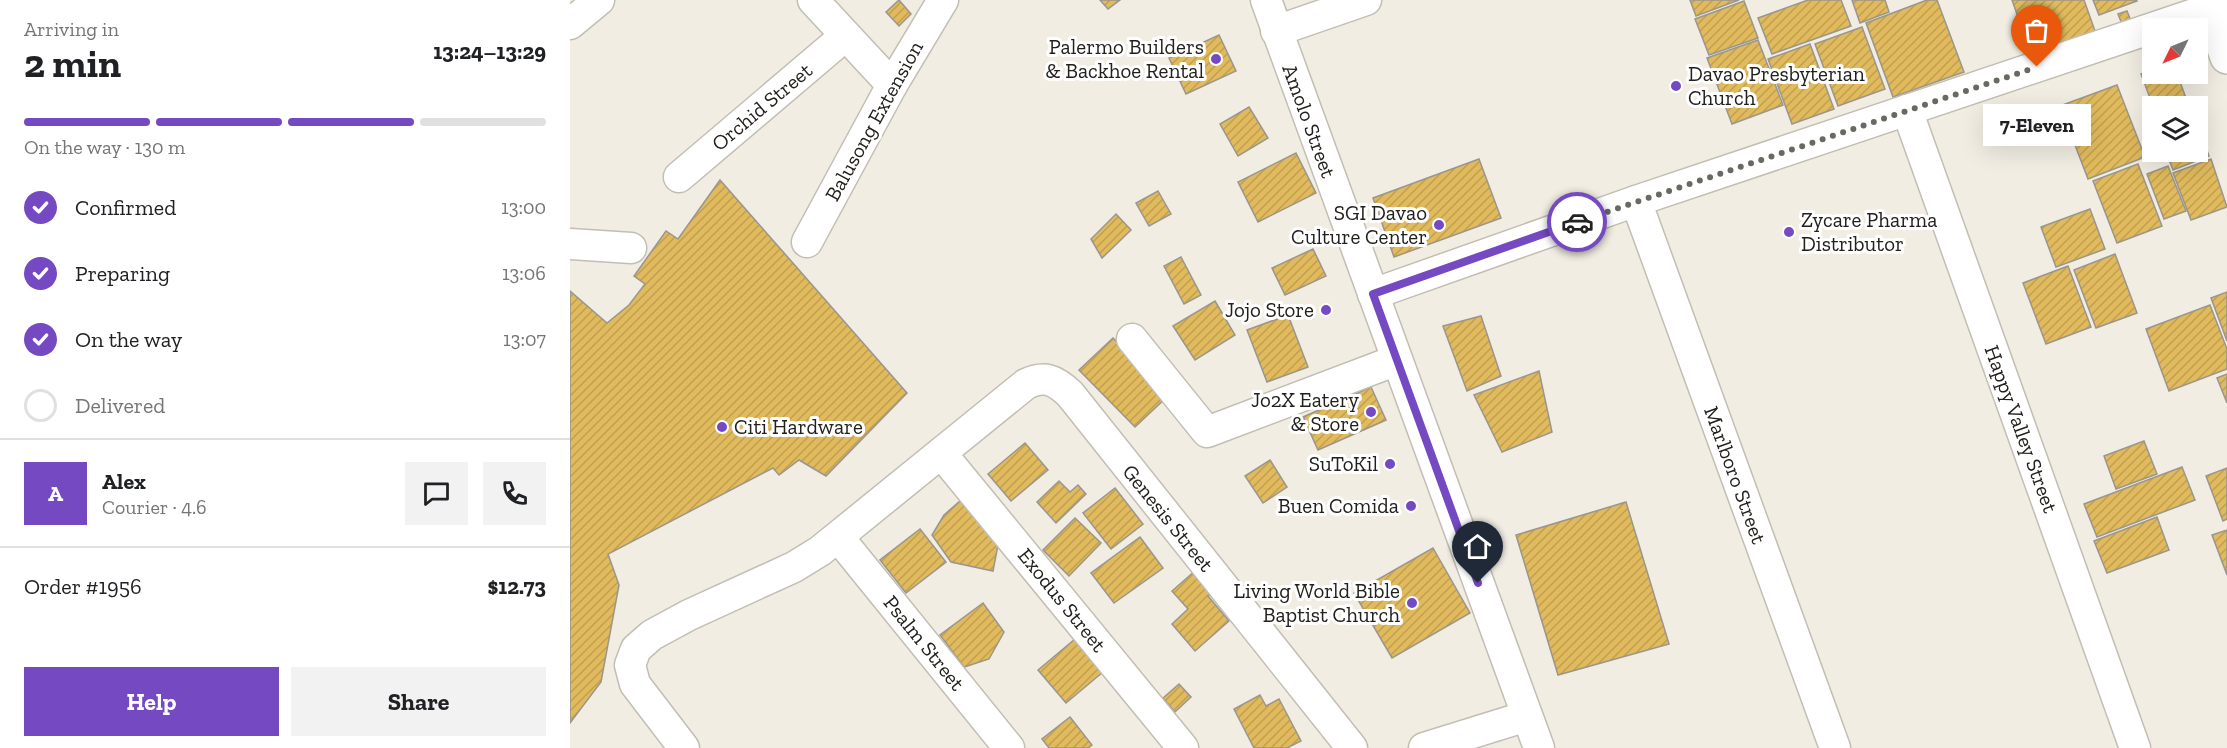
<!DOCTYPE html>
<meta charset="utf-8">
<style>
:root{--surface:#fff;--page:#f2f2f2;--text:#202124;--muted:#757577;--line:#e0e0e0;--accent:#7549c1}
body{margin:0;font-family:"Zilla Slab",serif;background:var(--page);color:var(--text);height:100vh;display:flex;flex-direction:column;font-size:22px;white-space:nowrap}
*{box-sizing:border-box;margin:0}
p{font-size:20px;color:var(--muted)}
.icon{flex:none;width:33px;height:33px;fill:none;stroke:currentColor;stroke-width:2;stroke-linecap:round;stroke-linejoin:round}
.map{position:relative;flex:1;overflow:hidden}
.panel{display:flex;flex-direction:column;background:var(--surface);width:570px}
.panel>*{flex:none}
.needle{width:39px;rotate:227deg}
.buttons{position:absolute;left:1572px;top:18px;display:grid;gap:12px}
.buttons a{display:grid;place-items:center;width:66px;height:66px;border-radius:0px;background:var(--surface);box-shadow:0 6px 24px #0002;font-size:30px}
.pin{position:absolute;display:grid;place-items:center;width:51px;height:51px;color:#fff;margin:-62px -26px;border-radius:50% 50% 50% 0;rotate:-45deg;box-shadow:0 0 6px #0007}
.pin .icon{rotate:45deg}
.courier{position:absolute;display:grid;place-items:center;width:60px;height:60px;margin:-30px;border:4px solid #7549c1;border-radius:50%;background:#fff;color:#222;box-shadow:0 2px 8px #0007}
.bubble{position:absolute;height:42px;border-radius:0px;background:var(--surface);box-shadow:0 6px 24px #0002;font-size:20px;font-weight:800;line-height:42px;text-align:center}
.head em{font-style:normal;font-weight:800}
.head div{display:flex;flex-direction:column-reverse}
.head{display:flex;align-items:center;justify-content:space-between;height:102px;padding:0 24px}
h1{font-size:39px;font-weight:800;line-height:45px}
.bar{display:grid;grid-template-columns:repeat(4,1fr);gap:9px 6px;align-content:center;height:72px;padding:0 24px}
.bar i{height:8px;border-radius:4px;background:var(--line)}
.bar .active{background:var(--accent)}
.bar p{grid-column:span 4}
.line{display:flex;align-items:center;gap:15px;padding:0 24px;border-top:2px solid var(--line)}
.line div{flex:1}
.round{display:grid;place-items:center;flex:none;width:63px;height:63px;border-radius:0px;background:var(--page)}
ol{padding:0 24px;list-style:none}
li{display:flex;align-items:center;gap:18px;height:66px}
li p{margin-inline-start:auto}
li .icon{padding:6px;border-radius:50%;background:var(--accent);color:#fff;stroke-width:4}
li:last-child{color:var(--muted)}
li i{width:33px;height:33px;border:3px solid var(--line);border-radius:50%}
.primary-button{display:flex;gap:12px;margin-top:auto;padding:12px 24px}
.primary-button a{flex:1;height:69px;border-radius:0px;background:var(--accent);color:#fff;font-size:24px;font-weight:800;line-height:69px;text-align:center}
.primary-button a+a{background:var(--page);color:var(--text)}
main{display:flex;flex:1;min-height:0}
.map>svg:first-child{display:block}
</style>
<main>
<section class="panel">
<div class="head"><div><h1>2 min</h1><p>Arriving in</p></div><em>13:24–13:29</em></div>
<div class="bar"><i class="active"></i><i class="active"></i><i class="active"></i><i></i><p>On the way · 130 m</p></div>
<ol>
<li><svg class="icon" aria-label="check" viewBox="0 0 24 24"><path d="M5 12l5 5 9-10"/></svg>Confirmed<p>13:00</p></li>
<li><svg class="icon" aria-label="check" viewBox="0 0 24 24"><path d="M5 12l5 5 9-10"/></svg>Preparing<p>13:06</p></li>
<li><svg class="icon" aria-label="check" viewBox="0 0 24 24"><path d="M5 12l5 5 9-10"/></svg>On the way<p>13:07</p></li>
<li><i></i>Delivered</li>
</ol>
<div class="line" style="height:108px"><b class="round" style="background:var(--accent);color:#fff">A</b><div><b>Alex</b><p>Courier · 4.6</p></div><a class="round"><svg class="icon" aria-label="chat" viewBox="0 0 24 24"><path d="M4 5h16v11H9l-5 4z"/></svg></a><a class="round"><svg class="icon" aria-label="phone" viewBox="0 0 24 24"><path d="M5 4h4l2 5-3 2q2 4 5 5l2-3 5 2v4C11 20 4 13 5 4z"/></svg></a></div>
<div class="line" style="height:78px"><div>Order #1956</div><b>$12.73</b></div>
<div class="primary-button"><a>Help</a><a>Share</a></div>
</section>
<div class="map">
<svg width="1657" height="748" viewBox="0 0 1657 748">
<defs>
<pattern id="building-hatch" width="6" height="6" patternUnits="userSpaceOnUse" patternTransform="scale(1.5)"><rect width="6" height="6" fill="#e0ba5c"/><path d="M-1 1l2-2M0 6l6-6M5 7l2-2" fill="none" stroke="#c0a050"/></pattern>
</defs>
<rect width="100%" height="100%" fill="#f1ede3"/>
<!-- building -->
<g fill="url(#building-hatch)" stroke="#9a968d" stroke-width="1.5">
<path d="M 329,0 L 341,14 L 329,26 L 316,12 Z"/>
<path d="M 530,0 L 550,0 L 538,9 Z"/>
<path d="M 1120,0 L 1169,0 L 1126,16 Z"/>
<path d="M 1238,0 L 1271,0 L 1281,26 L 1202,54 L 1188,18 Z"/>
<path d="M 1282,0 L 1315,0 L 1319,12 L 1290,23 Z"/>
<path d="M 1357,0 L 1367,0 L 1394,72 L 1323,97 L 1296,23 Z"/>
<path d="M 1442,0 L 1514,0 L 1525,31 L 1461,54 Z"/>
<path d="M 1523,0 L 1566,0 L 1567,1 L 1529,15 Z"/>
<path d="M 1174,1 L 1188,38 L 1139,55 L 1125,19 Z"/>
<path d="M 1557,11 L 1561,21 L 1552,24 L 1548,14 Z"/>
<path d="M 1292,27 L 1315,89 L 1268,106 L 1245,44 Z"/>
<path d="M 649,35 L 666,71 L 616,94 L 599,58 Z"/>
<path d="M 1188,40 L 1213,105 L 1162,124 L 1137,58 Z"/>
<path d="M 1240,44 L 1264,109 L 1222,124 L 1198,59 Z"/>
<path d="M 1582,70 L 1582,74 L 1607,74 L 1619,106 L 1583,106 L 1571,74 Z"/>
<path d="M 1547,85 L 1575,157 L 1518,179 L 1490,106 Z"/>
<path d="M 679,107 L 698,138 L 668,156 L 650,124 Z"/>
<path d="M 1628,125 L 1639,156 L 1603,170 L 1596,152 L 1628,152 Z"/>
<path d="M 726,153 L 746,193 L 688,222 L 668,182 Z"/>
<path d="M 909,159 L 931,218 L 824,257 L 803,198 Z"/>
<path d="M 1641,159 L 1657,207 L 1621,220 L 1603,173 Z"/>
<path d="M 1568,164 L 1592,226 L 1547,243 L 1523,181 Z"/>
<path d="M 1598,166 L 1616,211 L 1594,219 L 1577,174 Z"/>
<path d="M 150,180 L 337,393 L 256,476 L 229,460 L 209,475 L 203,468 L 38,554 L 49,585 L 31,682 L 0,723 L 0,291 L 37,323 L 59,305 L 75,284 L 64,276 L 96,231 L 108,239 Z"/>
<path d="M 588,191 L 601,214 L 579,226 L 566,203 Z"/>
<path d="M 1520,209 L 1535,249 L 1486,267 L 1471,227 Z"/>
<path d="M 546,214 L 561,230 L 532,258 L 521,239 Z"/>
<path d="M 743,249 L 756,276 L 715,295 L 702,268 Z"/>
<path d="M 1545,254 L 1567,313 L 1526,328 L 1504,270 Z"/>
<path d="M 611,257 L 631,295 L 614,304 L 594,266 Z"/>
<path d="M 1498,266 L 1521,327 L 1476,344 L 1453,283 Z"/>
<path d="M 1657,292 L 1657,341 L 1641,298 Z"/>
<path d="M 645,301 L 665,335 L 625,360 L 603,326 Z"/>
<path d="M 1640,305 L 1657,349 L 1657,369 L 1599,391 L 1576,329 Z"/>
<path d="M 718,315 L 738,367 L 697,382 L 677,330 Z"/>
<path d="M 911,316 L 931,376 L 897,391 L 873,326 Z"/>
<path d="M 543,338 L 599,395 L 565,427 L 509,370 Z"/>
<path d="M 969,371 L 982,432 L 932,452 L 904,395 Z"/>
<path d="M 1657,374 L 1657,403 L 1647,378 Z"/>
<path d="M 801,387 L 816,420 L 748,450 L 733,417 Z"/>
<path d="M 1574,441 L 1587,474 L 1546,489 L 1534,456 Z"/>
<path d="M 455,443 L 478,470 L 441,501 L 418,474 Z"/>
<path d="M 700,460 L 717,487 L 693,503 L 675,476 Z"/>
<path d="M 1612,467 L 1625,500 L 1527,537 L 1514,504 Z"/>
<path d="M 1657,468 L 1657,519 L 1653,521 L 1636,476 Z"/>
<path d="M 489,481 L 500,492 L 508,485 L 516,494 L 486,523 L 467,502 Z"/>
<path d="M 545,488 L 573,524 L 541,549 L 513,513 Z"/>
<path d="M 391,500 L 428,545 L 423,571 L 381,562 L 362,535 L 374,515 Z"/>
<path d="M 1056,502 L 1099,644 L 988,675 L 946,535 Z"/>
<path d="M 1587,517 L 1599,550 L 1537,573 L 1524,541 Z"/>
<path d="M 505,518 L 531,543 L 499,576 L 473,550 Z"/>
<path d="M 350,529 L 376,562 L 336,593 L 310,560 Z"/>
<path d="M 1657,530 L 1657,575 L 1642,535 Z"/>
<path d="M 570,537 L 593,568 L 544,603 L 521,573 Z"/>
<path d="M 863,548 L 900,613 L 822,658 L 784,593 Z"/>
<path d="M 626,570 L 644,591 L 638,596 L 659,621 L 625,651 L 602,624 L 618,609 L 602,591 Z"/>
<path d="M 413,603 L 434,632 L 419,659 L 394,667 L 370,635 Z"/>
<path d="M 505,639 L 533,672 L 496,703 L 468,670 Z"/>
<path d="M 609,684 L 621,697 L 605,712 L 593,698 Z"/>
<path d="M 690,695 L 696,706 L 709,699 L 731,741 L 717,748 L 684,748 L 664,709 Z"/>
<path d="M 500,717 L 522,745 L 518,748 L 479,748 L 472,739 Z"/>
</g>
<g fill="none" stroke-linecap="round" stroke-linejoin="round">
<!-- minor casing -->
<g stroke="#c2beb4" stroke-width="33">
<g id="minor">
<path d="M 243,0 L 322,85"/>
<path d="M 696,0 L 969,748"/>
<path d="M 0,24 L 29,0"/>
<path d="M 706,31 L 796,0"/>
<path d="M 1337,110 L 1565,748"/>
<path d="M 109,177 L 275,36"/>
<path d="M 1066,201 L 1265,748"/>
<path d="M 237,242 L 322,85 L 373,0"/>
<path d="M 0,244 L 61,248"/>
<path d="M 803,294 L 1066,201 L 1657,3"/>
<path d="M 562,339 L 637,432 L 827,360"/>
<path d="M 371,453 L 613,748"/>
<path d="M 269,538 L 439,748"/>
<path d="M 114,748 L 65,684 L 60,665 L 66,649 L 82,635 L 119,615 L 224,567 L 250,551 L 456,384 C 475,375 485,380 500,394 L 782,748"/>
<path d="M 854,748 L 957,716"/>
</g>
</g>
<!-- major casing -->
<g stroke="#c2beb4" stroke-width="36">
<path id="major" d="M 1637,0 L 1657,57"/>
</g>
<!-- minor -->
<use href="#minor" stroke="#fff" stroke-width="30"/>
<!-- major -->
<use href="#major" stroke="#fff" stroke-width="33"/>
</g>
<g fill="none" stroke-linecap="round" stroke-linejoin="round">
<!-- done -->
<path stroke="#6a6862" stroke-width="6" stroke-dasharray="0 10.8" d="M 1007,222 L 1467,67"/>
<!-- route -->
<path stroke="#7549c1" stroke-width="8" d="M 908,583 L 803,294 L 1007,222"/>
</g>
<!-- markers -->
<g fill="#7549c1" stroke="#fff" stroke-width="2">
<circle cx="646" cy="59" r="6"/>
<circle cx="1106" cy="86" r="6"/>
<circle cx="869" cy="225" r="6"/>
<circle cx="1219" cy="232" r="6"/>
<circle cx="756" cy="310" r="6"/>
<circle cx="801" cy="412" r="6"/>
<circle cx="152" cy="427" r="6"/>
<circle cx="820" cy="464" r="6"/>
<circle cx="841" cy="506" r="6"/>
<circle cx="842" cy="603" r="6"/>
</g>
<g text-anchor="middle" stroke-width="6" stroke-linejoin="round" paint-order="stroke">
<!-- poi labels -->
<g font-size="21" fill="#22201d" stroke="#fff" text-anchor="end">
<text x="634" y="54">Palermo Builders<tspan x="634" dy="24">&amp; Backhoe Rental</tspan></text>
<text x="1118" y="81" text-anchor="start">Davao Presbyterian<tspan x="1118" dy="24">Church</tspan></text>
<text x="857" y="220">SGI Davao<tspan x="857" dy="24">Culture Center</tspan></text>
<text x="1231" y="227" text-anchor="start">Zycare Pharma<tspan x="1231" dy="24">Distributor</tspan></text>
<text x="744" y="317">Jojo Store</text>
<text x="789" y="407">Jo2X Eatery<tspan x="789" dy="24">&amp; Store</tspan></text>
<text x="164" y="434" text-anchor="start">Citi Hardware</text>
<text x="808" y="471">SuToKil</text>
<text x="829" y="513">Buen Comida</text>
<text x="830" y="598">Living World Bible<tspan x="830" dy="24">Baptist Church</tspan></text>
</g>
<!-- street labels -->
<g font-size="21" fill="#22201d" stroke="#fff">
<text transform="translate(192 107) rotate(-40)" y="7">Orchid Street</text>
<text transform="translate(304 121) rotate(-61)" y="7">Balusong Extension</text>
<text transform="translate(739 121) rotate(70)" y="7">Amolo Street</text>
<text transform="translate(1451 429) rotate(70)" y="7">Happy Valley Street</text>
<text transform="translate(1165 475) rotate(70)" y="7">Marlboro Street</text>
<text transform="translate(598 518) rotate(51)" y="7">Genesis Street</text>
<text transform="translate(492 600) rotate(51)" y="7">Exodus Street</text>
<text transform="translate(354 643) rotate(51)" y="7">Psalm Street</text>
</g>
</g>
</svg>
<div class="buttons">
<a><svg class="needle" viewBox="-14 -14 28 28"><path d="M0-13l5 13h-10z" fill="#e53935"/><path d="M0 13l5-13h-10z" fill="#757577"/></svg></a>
<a><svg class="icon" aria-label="layers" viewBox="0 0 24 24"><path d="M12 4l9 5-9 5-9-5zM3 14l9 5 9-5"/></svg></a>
</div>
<div class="pin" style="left:1467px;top:67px;background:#ea580c"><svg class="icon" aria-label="bag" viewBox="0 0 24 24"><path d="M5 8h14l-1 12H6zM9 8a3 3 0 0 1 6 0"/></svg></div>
<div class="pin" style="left:908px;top:583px;background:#1f2937"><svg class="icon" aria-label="home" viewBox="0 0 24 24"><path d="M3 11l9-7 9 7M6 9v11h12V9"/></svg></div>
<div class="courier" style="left:1007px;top:222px"><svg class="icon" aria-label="car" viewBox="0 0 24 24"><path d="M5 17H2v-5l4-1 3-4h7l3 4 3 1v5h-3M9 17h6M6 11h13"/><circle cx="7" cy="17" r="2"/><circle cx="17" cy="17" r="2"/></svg></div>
<div class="bubble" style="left:1413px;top:104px;width:108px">7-Eleven</div>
</div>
</main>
